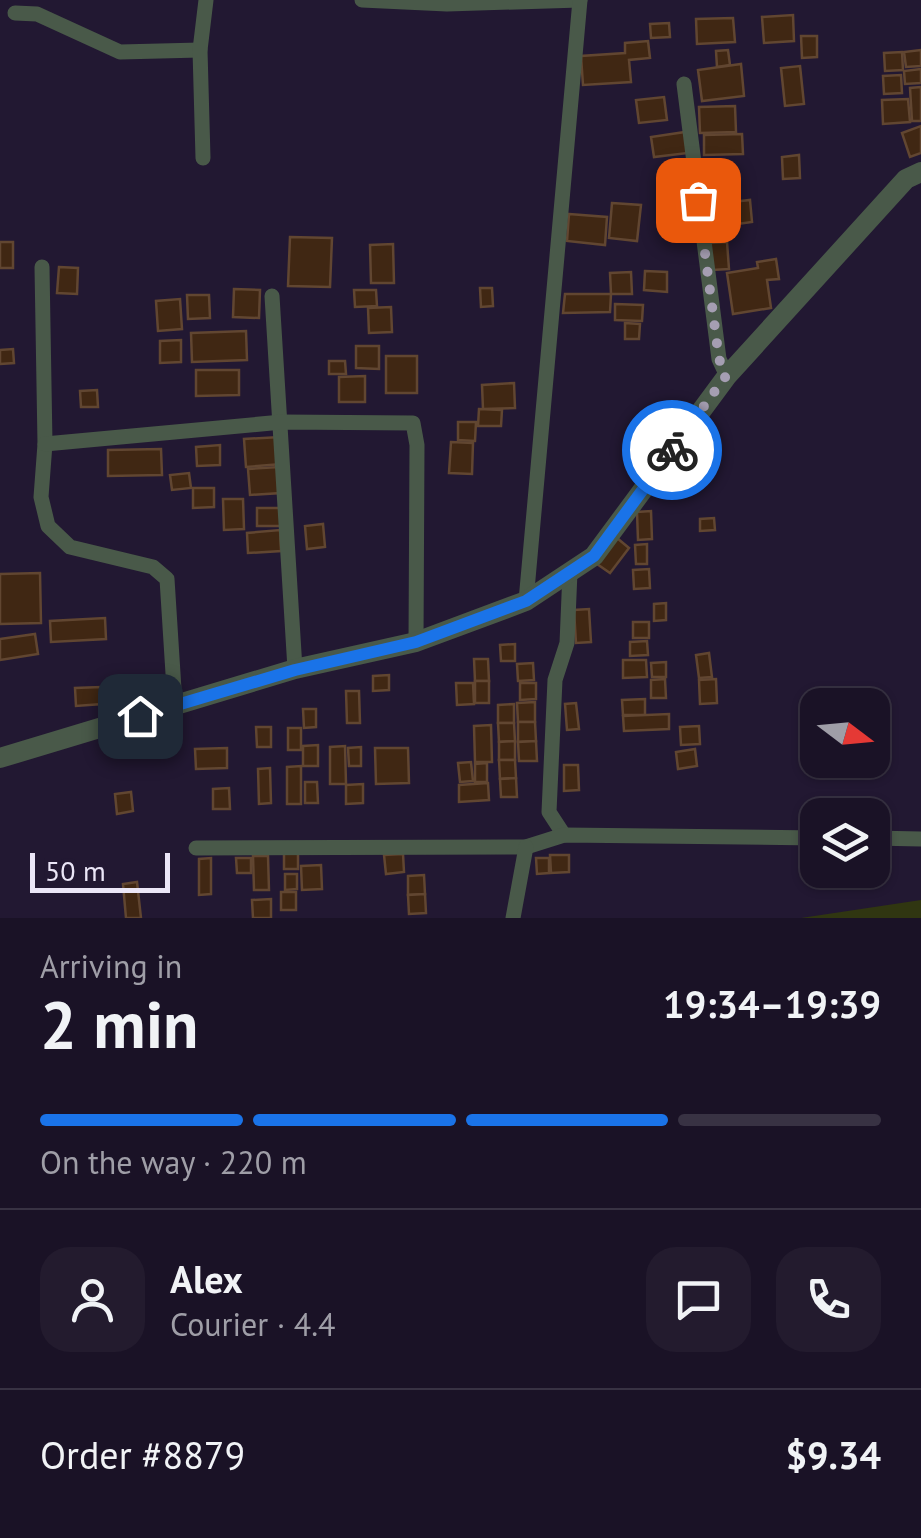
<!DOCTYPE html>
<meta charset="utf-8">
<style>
:root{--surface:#1a1226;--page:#231b2e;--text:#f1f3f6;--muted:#9f9ea7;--line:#383243;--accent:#1a73e8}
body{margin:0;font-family:"PT Sans",sans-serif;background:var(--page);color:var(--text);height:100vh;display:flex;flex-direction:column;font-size:38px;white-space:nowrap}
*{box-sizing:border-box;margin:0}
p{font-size:32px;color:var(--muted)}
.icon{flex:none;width:55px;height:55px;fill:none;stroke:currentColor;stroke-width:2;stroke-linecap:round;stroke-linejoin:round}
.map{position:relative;height:918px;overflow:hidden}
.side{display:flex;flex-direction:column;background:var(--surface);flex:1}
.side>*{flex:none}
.needle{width:65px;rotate:106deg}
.tools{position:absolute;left:800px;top:688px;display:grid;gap:20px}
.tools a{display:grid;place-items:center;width:90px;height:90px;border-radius:20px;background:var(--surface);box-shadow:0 2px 8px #0004,0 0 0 2px var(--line);font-size:50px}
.scale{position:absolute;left:30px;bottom:25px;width:140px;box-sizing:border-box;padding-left:10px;border:5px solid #ebe6f7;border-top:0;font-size:28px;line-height:35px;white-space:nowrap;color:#ebe6f7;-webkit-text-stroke:8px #221832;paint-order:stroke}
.pin{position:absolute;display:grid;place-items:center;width:85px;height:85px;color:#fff;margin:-42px;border-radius:20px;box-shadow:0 5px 15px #0006}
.courier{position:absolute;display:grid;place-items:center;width:100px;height:100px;margin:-50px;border:8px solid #1a73e8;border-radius:50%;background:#fff;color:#222;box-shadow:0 2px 12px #0007}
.summary em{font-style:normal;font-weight:600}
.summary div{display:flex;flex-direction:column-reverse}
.summary{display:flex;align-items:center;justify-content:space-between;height:170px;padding:0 40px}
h1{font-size:65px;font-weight:600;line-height:75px}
.bar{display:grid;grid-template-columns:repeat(4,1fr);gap:15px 10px;align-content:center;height:120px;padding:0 40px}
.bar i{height:12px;border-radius:8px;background:var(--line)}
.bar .active{background:var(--accent)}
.bar p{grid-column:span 4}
.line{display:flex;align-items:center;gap:25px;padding:0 40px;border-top:2px solid var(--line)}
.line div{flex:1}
.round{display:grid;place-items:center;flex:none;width:105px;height:105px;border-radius:30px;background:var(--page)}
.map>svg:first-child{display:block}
</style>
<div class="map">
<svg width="921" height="918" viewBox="0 0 921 918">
<rect width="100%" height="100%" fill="#221832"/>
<!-- green -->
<path fill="#303611" d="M 921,900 L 921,918 L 801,918 Z"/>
<!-- building -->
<g fill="#402713" stroke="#614631" stroke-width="2.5">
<path d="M 793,15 L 794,41 L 764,43 L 762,17 Z"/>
<path d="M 733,18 L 735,42 L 697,44 L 696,19 Z"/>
<path d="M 669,23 L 670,37 L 651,38 L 650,24 Z"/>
<path d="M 801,36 L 817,36 L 817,57 L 802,58 Z"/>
<path d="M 648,41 L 650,58 L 629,60 L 631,82 L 583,85 L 581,56 L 625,53 L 625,43 Z"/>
<path d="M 728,50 L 730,65 L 717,67 L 716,51 Z"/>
<path d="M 921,50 L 921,66 L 906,67 L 904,52 Z"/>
<path d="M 902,52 L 903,70 L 885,71 L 884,53 Z"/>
<path d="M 741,64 L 744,96 L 702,101 L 698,70 Z"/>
<path d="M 800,66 L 804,104 L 785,106 L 781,68 Z"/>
<path d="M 921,69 L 921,83 L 905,84 L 904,71 Z"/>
<path d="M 901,75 L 902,93 L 884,94 L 883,76 Z"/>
<path d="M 921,87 L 921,121 L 912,121 L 910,88 Z"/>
<path d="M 664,97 L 667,120 L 639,123 L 636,100 Z"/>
<path d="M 908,99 L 910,122 L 883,124 L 882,100 Z"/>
<path d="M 735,106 L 736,132 L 700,133 L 699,107 Z"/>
<path d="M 921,126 L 921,153 L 910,157 L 902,133 Z"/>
<path d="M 685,132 L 688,153 L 654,157 L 651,137 Z"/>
<path d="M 742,134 L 743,154 L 704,155 L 704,135 Z"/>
<path d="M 799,155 L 800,178 L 783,179 L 782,157 Z"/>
<path d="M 750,200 L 752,222 L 716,227 L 714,204 Z"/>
<path d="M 612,203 L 641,205 L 637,241 L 609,238 Z"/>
<path d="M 569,214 L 607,217 L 605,245 L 567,241 Z"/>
<path d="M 290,237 L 332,238 L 330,287 L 288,286 Z"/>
<rect x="0" y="242" width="13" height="26"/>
<path d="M 727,242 L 729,269 L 712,270 L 710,243 Z"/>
<path d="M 393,244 L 394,283 L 371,283 L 370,245 Z"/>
<path d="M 776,259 L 779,279 L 767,280 L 771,308 L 733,314 L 727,273 L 758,268 L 757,262 Z"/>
<path d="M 59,267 L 78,268 L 77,294 L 57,293 Z"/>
<path d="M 645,271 L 667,272 L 667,292 L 644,290 Z"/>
<path d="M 631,272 L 632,294 L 611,294 L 610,273 Z"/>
<path d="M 480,288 L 492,288 L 493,306 L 481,307 Z"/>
<path d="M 234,289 L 260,290 L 259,318 L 233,317 Z"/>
<path d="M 354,290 L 376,290 L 377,306 L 355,307 Z"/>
<path d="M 565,294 L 611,294 L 610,312 L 563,313 Z"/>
<path d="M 187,295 L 209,295 L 210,318 L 188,319 Z"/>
<path d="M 180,299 L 182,329 L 158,331 L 156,301 Z"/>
<path d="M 615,304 L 643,305 L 642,321 L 615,320 Z"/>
<path d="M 391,307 L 392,332 L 369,333 L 368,308 Z"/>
<path d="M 625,323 L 640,324 L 639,339 L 625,339 Z"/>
<path d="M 246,331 L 247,360 L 192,362 L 191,333 Z"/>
<path d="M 181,340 L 181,362 L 160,363 L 160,341 Z"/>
<path d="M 356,346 L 379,346 L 379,369 L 356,368 Z"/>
<path d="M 13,349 L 14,363 L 0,364 L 0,350 Z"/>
<rect x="386" y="356" width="31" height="37"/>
<path d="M 329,361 L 345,361 L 346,374 L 329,374 Z"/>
<path d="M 196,370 L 239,370 L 239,395 L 196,396 Z"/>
<path d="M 365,376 L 365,402 L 339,402 L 339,377 Z"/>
<path d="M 514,383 L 515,408 L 483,409 L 482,385 Z"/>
<path d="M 97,390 L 98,407 L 81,407 L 80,391 Z"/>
<path d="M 479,409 L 502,410 L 501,426 L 478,426 Z"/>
<path d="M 458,422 L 476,422 L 475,441 L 458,440 Z"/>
<path d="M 280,437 L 282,464 L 246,467 L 244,439 Z"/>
<path d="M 451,442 L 473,443 L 472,474 L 449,473 Z"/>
<path d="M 220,445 L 220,465 L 197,466 L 196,447 Z"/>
<path d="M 161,449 L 162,475 L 108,476 L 108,450 Z"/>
<path d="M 279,467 L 281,493 L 250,495 L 248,469 Z"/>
<path d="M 189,473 L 191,488 L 172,490 L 170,475 Z"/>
<path d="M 193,488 L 214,488 L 214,507 L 193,508 Z"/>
<path d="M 223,499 L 243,499 L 244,529 L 224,530 Z"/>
<rect x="257" y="508" width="25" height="18"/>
<path d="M 651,511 L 652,539 L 638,540 L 637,512 Z"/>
<path d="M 714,518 L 715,530 L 700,531 L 700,519 Z"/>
<path d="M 323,524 L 325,547 L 307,549 L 305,526 Z"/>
<path d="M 280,530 L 281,551 L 248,553 L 247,533 Z"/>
<path d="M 617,538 L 629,548 L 610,573 L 597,564 Z"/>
<path d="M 647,544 L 647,564 L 636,564 L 635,545 Z"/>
<path d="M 649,569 L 650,588 L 634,589 L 633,570 Z"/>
<path d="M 40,573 L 41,623 L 0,624 L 0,574 Z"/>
<path d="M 666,603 L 666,620 L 654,621 L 654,604 Z"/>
<path d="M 589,609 L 591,642 L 576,643 L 574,610 Z"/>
<path d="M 105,618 L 106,639 L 51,642 L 50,621 Z"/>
<rect x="633" y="622" width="16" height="16"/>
<path d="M 35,634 L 38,654 L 0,660 L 0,639 Z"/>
<path d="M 647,641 L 648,655 L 630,656 L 630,642 Z"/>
<path d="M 515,644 L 515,661 L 501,661 L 500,645 Z"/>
<path d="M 709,653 L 712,677 L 699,678 L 696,655 Z"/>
<path d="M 474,659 L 488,659 L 489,681 L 475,681 Z"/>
<path d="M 623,660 L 646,660 L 647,677 L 623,678 Z"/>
<path d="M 666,662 L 666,677 L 652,677 L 651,663 Z"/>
<path d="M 533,663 L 534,680 L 518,681 L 517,664 Z"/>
<path d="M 389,675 L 389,690 L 373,691 L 373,676 Z"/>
<path d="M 665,679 L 666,698 L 651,698 L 651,680 Z"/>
<path d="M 716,679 L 717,703 L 700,704 L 699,680 Z"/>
<rect x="475" y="681" width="14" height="22"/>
<path d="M 456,683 L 473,683 L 474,704 L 457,705 Z"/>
<path d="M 520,683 L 536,683 L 536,699 L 520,700 Z"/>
<path d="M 101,687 L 102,704 L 76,706 L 75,688 Z"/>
<path d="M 346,691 L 359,691 L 360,723 L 347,723 Z"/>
<path d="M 645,699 L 645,715 L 623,715 L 622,700 Z"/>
<path d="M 535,702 L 535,722 L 518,722 L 517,703 Z"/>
<path d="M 576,703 L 579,729 L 567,730 L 565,704 Z"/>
<path d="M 514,704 L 514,723 L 498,723 L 498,705 Z"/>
<path d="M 303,709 L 316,709 L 316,727 L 304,728 Z"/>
<path d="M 669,714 L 669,729 L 624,731 L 623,716 Z"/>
<path d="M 518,722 L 535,722 L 536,741 L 518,742 Z"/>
<path d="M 498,723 L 514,723 L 515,741 L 499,742 Z"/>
<path d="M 491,725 L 492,762 L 475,762 L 474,726 Z"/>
<path d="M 699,726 L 700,744 L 681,745 L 680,727 Z"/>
<path d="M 256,727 L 271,727 L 271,747 L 257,747 Z"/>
<rect x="288" y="728" width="13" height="22"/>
<path d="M 515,741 L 515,760 L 499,760 L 499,742 Z"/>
<path d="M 536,741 L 537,761 L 519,761 L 518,742 Z"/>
<path d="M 318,745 L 318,766 L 303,766 L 303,746 Z"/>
<path d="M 345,746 L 346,784 L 330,784 L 330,747 Z"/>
<path d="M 361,747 L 361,766 L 349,766 L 348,748 Z"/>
<path d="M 227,748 L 227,768 L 196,769 L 195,749 Z"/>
<path d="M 375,748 L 408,748 L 409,783 L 376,784 Z"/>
<path d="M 695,749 L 697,766 L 678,769 L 676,752 Z"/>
<path d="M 499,760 L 515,760 L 516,778 L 500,779 Z"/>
<path d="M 471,762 L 473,781 L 460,782 L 458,763 Z"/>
<path d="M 487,763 L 487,782 L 475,782 L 475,764 Z"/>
<path d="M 564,765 L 578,765 L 579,790 L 564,791 Z"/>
<path d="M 301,766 L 301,804 L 287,804 L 287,767 Z"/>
<path d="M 270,768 L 271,803 L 259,804 L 258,769 Z"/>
<path d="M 516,778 L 517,797 L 501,797 L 500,779 Z"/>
<path d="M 305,782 L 317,782 L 318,803 L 305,803 Z"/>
<path d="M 488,783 L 489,800 L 459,802 L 459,785 Z"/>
<path d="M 363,784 L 363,803 L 346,804 L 346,785 Z"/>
<path d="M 229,788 L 230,809 L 213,809 L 213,789 Z"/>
<path d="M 131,792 L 133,811 L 117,814 L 115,794 Z"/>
<rect x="284" y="853" width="14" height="16"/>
<path d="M 403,854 L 404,872 L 386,874 L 384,855 Z"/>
<path d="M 550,855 L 569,855 L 569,872 L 551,873 Z"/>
<path d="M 253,856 L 268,856 L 269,890 L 254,890 Z"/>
<path d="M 211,858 L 211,894 L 199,895 L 199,859 Z"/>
<path d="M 236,858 L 251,858 L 251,873 L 237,873 Z"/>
<path d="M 536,858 L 549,858 L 549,873 L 537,874 Z"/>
<path d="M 321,865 L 322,889 L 302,890 L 301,866 Z"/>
<path d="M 285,874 L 297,874 L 297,889 L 285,890 Z"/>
<path d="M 424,875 L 425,894 L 408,895 L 408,876 Z"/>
<path d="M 137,882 L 141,918 L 126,918 L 123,884 Z"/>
<rect x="281" y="892" width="15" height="18"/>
<path d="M 425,894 L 426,913 L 409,914 L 408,895 Z"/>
<path d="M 271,899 L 271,918 L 253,918 L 252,900 Z"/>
</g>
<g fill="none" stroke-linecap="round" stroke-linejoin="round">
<!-- minor -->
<g stroke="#495949" stroke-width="15">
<path d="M 362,0 L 447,4 L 580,0"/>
<path d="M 15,13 L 37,14 L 120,52 L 200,50"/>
<path d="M 684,84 L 719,359 L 727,376"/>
<path d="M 203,158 L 200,50 L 206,0"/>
<path d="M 42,267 L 45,444 L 41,497 L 48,526 L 70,547 L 153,567 L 167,579 L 175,705"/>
<path d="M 272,296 L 295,669"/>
<path d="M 45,444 L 282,422 L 413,423 L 417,445 L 416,642"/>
<path d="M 526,601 L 580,0"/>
<path d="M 564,835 L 549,812 L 555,680 L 567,643 L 570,572"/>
<path d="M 872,838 L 921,839"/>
<path d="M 196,848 L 526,847 L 564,835 L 818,838"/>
<path d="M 513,918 L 526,847"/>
</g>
<!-- tertiary -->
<path stroke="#495949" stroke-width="20" d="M 0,758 L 295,669 L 416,642 L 526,601 L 594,556 L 727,376 L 906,179 L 921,172"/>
</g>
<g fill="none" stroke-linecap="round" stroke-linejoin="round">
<!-- done -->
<path stroke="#a59eb2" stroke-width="10" stroke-dasharray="0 18" d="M 672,450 L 726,376 L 719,359 L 698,200"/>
<!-- route -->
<path stroke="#1a73e8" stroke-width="12" d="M 140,716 L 295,670 L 416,642 L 526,601 L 594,556 L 672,450"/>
</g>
</svg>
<div class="tools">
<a><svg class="needle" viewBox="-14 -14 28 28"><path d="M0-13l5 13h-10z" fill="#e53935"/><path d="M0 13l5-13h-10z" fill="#9f9ea7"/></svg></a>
<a><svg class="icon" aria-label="layers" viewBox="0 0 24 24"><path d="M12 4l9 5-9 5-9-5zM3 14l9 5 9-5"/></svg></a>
</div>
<div class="scale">50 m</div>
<div class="pin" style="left:698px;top:200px;background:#ea580c"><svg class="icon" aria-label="bag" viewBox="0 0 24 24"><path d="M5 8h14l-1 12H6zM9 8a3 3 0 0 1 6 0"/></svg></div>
<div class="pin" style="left:140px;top:716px;background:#1f2937"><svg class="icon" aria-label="home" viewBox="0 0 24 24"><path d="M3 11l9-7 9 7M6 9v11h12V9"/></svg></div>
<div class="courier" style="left:672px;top:450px"><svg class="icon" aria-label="bike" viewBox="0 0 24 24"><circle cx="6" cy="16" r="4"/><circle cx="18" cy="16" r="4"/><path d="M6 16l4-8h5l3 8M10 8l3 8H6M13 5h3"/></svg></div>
</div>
<section class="side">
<div class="summary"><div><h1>2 min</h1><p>Arriving in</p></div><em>19:34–19:39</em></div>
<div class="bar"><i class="active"></i><i class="active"></i><i class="active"></i><i></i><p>On the way · 220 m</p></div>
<div class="line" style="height:180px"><a class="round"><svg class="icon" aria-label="person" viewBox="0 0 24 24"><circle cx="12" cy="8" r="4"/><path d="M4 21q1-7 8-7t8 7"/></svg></a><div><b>Alex</b><p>Courier · 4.4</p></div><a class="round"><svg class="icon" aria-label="chat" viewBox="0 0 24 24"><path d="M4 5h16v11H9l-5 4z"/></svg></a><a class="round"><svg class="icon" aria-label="phone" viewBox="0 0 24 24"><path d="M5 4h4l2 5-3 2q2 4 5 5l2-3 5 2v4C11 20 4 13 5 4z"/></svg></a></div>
<div class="line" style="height:130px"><div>Order #8879</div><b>$9.34</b></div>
</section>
